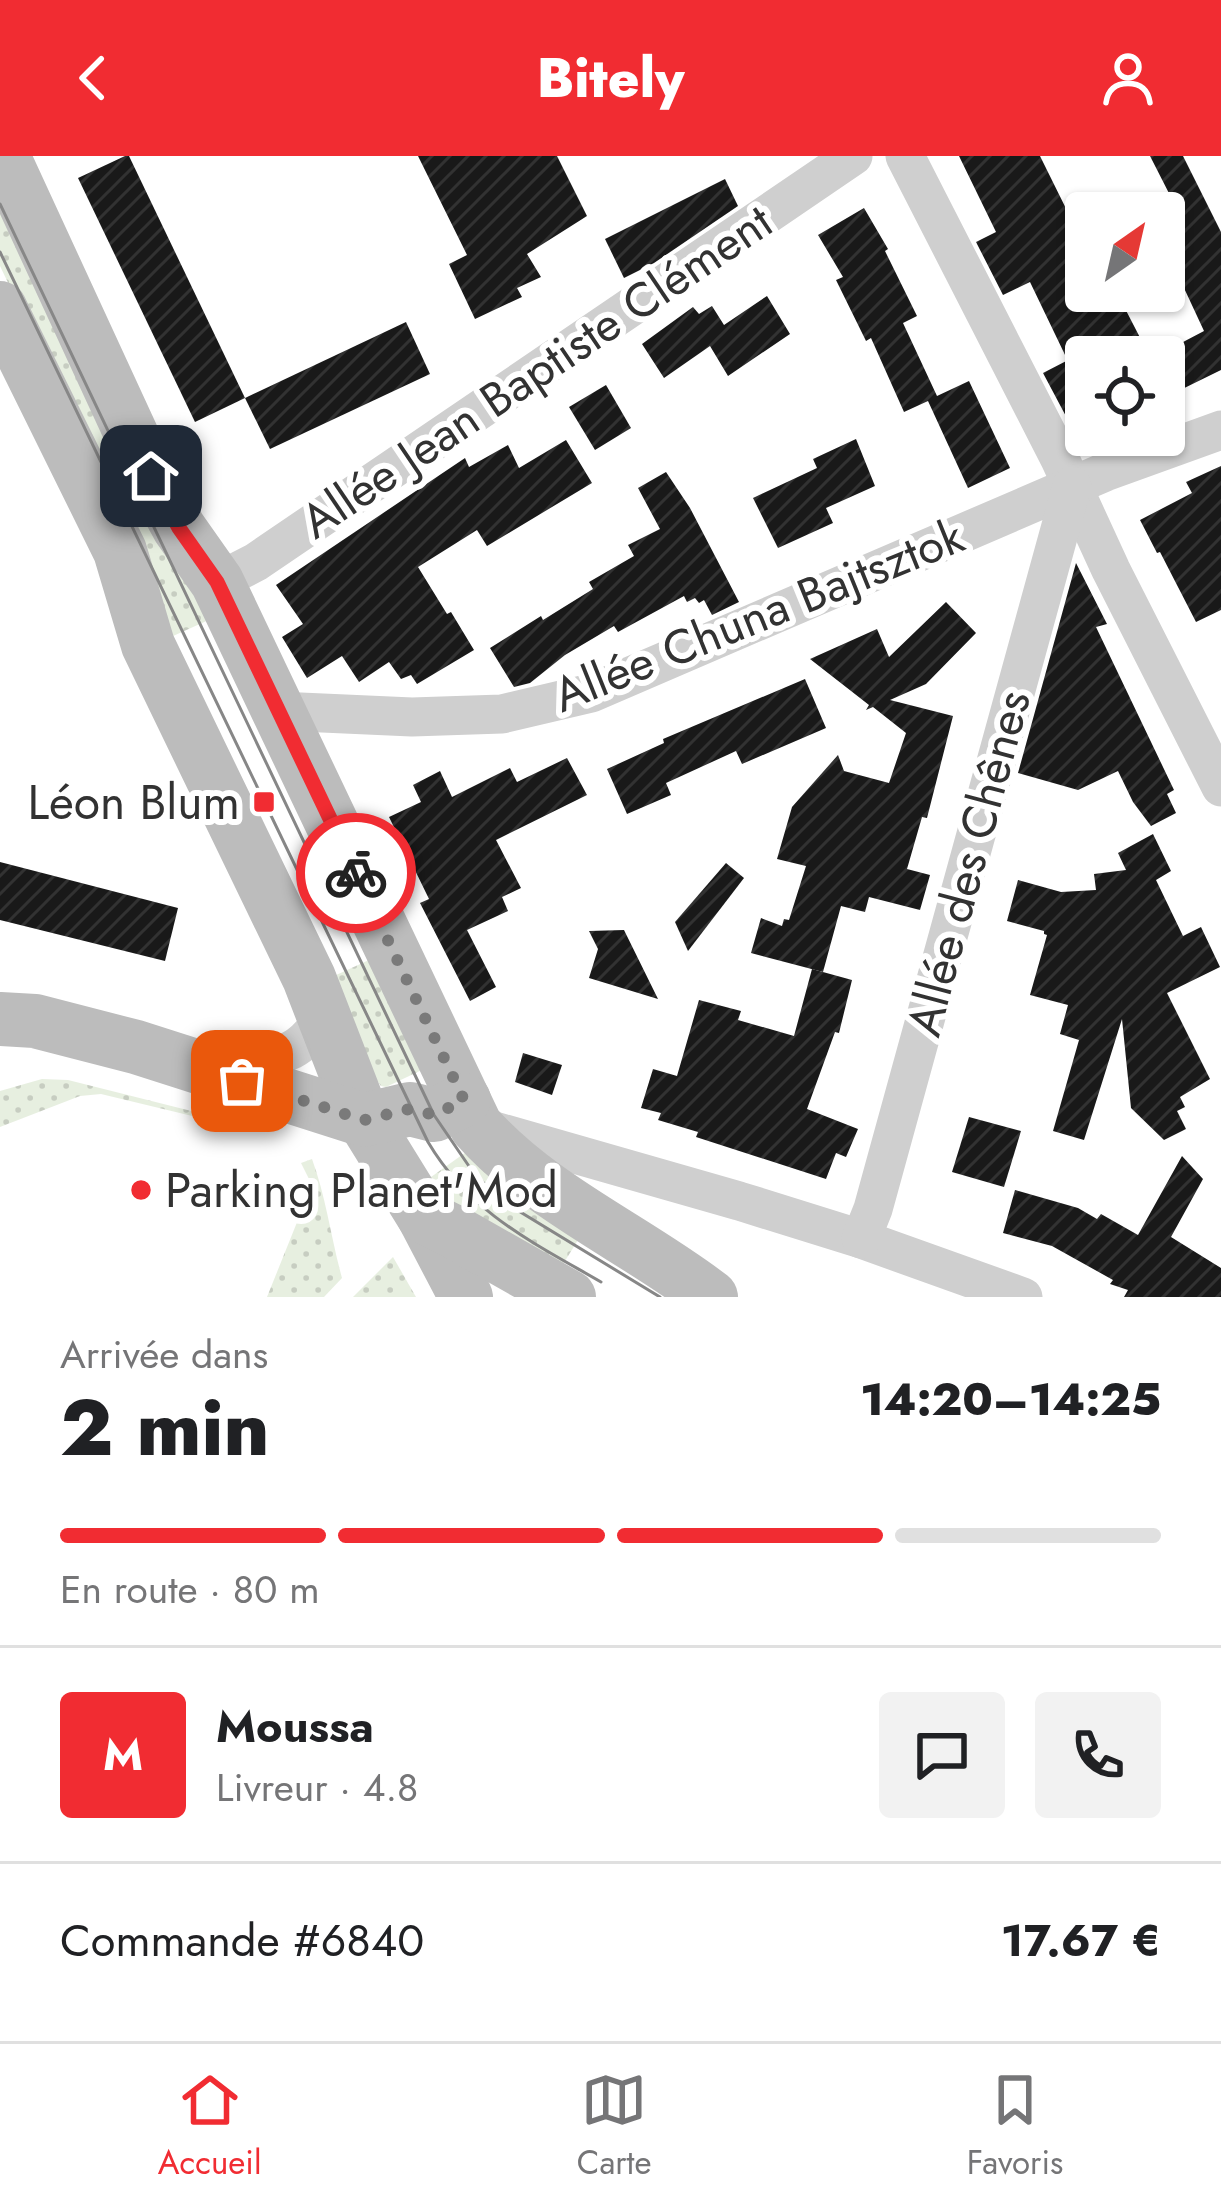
<!DOCTYPE html>
<html lang="fr">
<meta charset="utf-8">
<style>
:root{--surface:#fff;--page:#f2f2f2;--text:#202124;--muted:#757577;--line:#e0e0e0;--accent:#f12c32}
body{margin:0;font-family:Jost,sans-serif;background:var(--page);color:var(--text);height:100vh;display:flex;flex-direction:column;font-size:45px;white-space:nowrap}
*{box-sizing:border-box;margin:0}
p{font-size:39px;color:var(--muted)}
.icon{flex:none;width:66px;height:66px;fill:none;stroke:currentColor;stroke-width:2;stroke-linecap:round;stroke-linejoin:round}
.map{position:relative;height:1141px;overflow:hidden}
.details{display:flex;flex-direction:column;background:var(--surface);flex:1}
.details>*{flex:none}
.needle{width:78px;rotate:34deg}
.controls{position:absolute;left:1065px;top:36px;display:grid;gap:24px}
.controls a{display:grid;place-items:center;width:120px;height:120px;border-radius:12px;background:var(--surface);box-shadow:0 3px 9px #0004;font-size:60px}
.pin{position:absolute;display:grid;place-items:center;width:102px;height:102px;color:#fff;margin:-51px;border-radius:24px;box-shadow:0 6px 18px #0006}
.courier{position:absolute;display:grid;place-items:center;width:120px;height:120px;margin:-60px;border:9px solid #f12c32;border-radius:50%;background:#fff;color:#222;box-shadow:0 3px 15px #0007}
.head em{font-style:normal;font-weight:800}
.head div{display:flex;flex-direction:column-reverse}
.head{display:flex;align-items:center;justify-content:space-between;height:204px;padding:0 60px}
h1{font-size:78px;font-weight:800;line-height:90px}
.bar{display:grid;grid-template-columns:repeat(4,1fr);gap:18px 12px;align-content:center;height:144px;padding:0 60px}
.bar i{height:15px;border-radius:9px;background:var(--line)}
.bar .current{background:var(--accent)}
.bar p{grid-column:span 4}
.line{display:flex;align-items:center;gap:30px;padding:0 60px;border-top:3px solid var(--line)}
.line div{flex:1}
.round{display:grid;place-items:center;flex:none;width:126px;height:126px;border-radius:12px;background:var(--page)}
header{display:flex;justify-content:space-between;align-items:center;height:156px;padding:0 60px;background:var(--accent);color:#fff;font-size:54px;font-weight:800}
.tab-bar{display:flex;justify-content:space-around;align-items:center;height:168px;border-top:3px solid var(--line);background:var(--surface);font-size:33px;color:var(--muted)}
.tab-bar a{display:grid;justify-items:center;gap:6px}
.tab-bar .current{color:var(--accent)}
.map>svg:first-child{display:block}
</style>
<header><svg class="icon" aria-label="back" viewBox="0 0 24 24"><path d="M15 5l-7 7 7 7"/></svg>Bitely<svg class="icon" aria-label="person" viewBox="0 0 24 24"><circle cx="12" cy="8" r="4"/><path d="M4 21q1-7 8-7t8 7"/></svg></header>
<div class="map">
<svg width="1221" height="1141" viewBox="0 0 1221 1141">
<defs>
<pattern id="grass-dots" width="8" height="8" patternUnits="userSpaceOnUse" patternTransform="scale(3)"><rect width="8" height="8" fill="#e7efe0"/><path d="M2 2h.1M6 6h.1" fill="none" stroke="#c7cdc1" stroke-width="1.8" stroke-linecap="round"/></pattern>
<pattern id="building-hatch" width="6" height="6" patternUnits="userSpaceOnUse" patternTransform="scale(3)"><rect width="6" height="6" fill="#191919"/><path d="M-1 1l2-2M0 6l6-6M5 7l2-2" fill="none" stroke="#323232"/></pattern>
</defs>
<rect width="100%" height="100%" fill="#fff"/>
<!-- grass -->
<g fill="url(#grass-dots)">
<path d="M 0,29 L 222,458 L 162,485 L 129,379 L 0,110 Z"/>
<path d="M 369,804 L 426,912 L 386,931 L 381,930 L 356,896 L 323,825 Z"/>
<path d="M 42,923 L 68,924 L 243,968 L 242,972 L 101,938 L 80,940 L 0,971 L 0,935 Z"/>
<path d="M 469,994 L 578,1084 L 560,1113 L 446,1046 L 431,1024 L 431,1021 Z"/>
<path d="M 312,1003 C 326,1041 331,1082 342,1122 L 324,1141 L 267,1141 L 312,1029 L 301,1007 Z"/>
<path d="M 393,1101 L 416,1141 L 353,1141 Z"/>
</g>
<!-- building -->
<g fill="url(#building-hatch)">
<path d="M 125,0 L 129,0 L 245,242 L 195,266 L 78,22 Z"/>
<path d="M 418,0 L 557,0 L 587,60 L 527,98 L 541,121 L 517,132 L 522,141 L 475,163 L 449,108 L 467,99 Z"/>
<path d="M 959,0 L 1040,0 L 1086,93 L 1086,135 L 1116,135 L 1150,201 L 1086,201 L 1086,298 L 1043,217 L 1074,201 L 1066,201 L 1030,126 L 1003,139 L 976,86 L 996,76 Z"/>
<path d="M 1150,0 L 1183,0 L 1221,76 L 1221,214 L 1164,242 L 1164,196 L 1204,175 L 1164,89 L 1164,60 L 1177,53 Z"/>
<path d="M 725,23 L 738,50 L 654,107 L 624,122 L 605,83 Z"/>
<path d="M 864,52 L 888,93 L 885,95 L 917,160 L 903,167 L 937,240 L 969,225 L 1010,312 L 968,332 L 928,245 L 904,256 L 871,182 L 866,185 L 836,124 L 843,121 L 818,79 Z"/>
<path d="M 767,140 L 790,178 L 728,220 L 710,190 L 664,222 L 642,188 L 693,151 L 699,158 L 712,150 L 724,169 Z"/>
<path d="M 406,166 L 430,218 L 270,293 L 245,242 Z"/>
<path d="M 606,229 L 631,272 L 595,294 L 569,251 Z"/>
<path d="M 856,283 L 875,330 L 826,352 L 833,367 L 778,392 L 753,342 L 817,312 L 813,303 Z"/>
<path d="M 566,284 L 592,327 L 487,390 L 477,374 L 418,411 L 447,458 L 451,456 L 474,494 L 417,528 L 411,519 L 401,523 L 389,506 L 359,526 L 342,500 L 307,522 L 282,481 L 303,468 L 276,429 L 465,302 L 469,311 L 508,289 L 519,312 Z"/>
<path d="M 1221,310 L 1221,454 L 1196,466 L 1160,396 L 1157,397 L 1140,364 L 1192,337 L 1186,326 Z"/>
<path d="M 666,316 L 690,352 L 739,446 L 712,459 L 704,444 L 699,447 L 695,442 L 687,446 L 684,440 L 618,476 L 614,470 L 565,499 L 530,527 L 514,531 L 490,492 L 541,460 L 543,464 L 593,433 L 589,426 L 634,400 L 628,389 L 660,373 L 638,332 Z"/>
<path d="M 1076,407 L 1107,468 L 1096,471 L 1174,634 L 1167,638 L 1176,657 L 1151,670 L 1133,646 L 1118,615 L 1078,634 L 1018,617 Z"/>
<path d="M 946,446 L 976,477 L 926,528 L 890,544 L 953,560 L 927,662 L 922,661 L 907,713 L 930,719 L 920,754 L 869,741 L 865,756 L 841,750 L 823,816 L 751,797 L 761,762 L 782,770 L 784,763 L 789,764 L 806,710 L 777,703 L 792,651 L 838,599 L 844,615 L 889,627 L 906,577 L 873,551 L 866,554 L 869,549 L 810,503 L 877,473 L 889,501 Z"/>
<path d="M 805,523 L 826,572 L 742,608 L 736,595 L 666,627 L 671,639 L 627,658 L 607,613 L 664,587 L 663,583 Z"/>
<path d="M 567,602 L 587,639 L 496,684 L 521,732 L 502,741 L 508,755 L 467,774 L 496,831 L 470,845 L 420,747 L 429,743 L 389,661 L 421,646 L 413,629 L 440,615 L 452,641 L 510,612 L 517,626 Z"/>
<path d="M 1153,678 L 1171,715 L 1156,724 L 1183,780 L 1201,771 L 1220,811 L 1167,837 L 1210,923 L 1180,941 L 1185,951 L 1177,955 L 1186,973 L 1164,984 L 1131,952 L 1122,863 L 1084,984 L 1053,975 L 1079,884 L 1060,878 L 1068,849 L 1030,839 L 1047,779 L 1044,778 L 1044,775 L 1007,765 L 1018,724 L 1061,736 L 1096,734 L 1094,718 L 1126,714 L 1118,697 Z"/>
<path d="M 0,706 L 178,752 L 165,805 L 0,764 Z"/>
<path d="M 726,707 L 744,722 L 688,795 L 675,766 Z"/>
<path d="M 624,774 L 658,843 L 589,822 L 598,793 L 589,775 Z"/>
<path d="M 812,813 L 852,824 L 839,877 L 835,876 L 807,953 L 858,973 L 846,1001 L 836,997 L 826,1023 L 696,981 L 698,976 L 658,964 L 661,957 L 641,952 L 653,913 L 677,920 L 699,844 L 741,855 L 738,864 L 794,880 Z"/>
<path d="M 523,897 L 562,909 L 552,939 L 515,926 Z"/>
<path d="M 969,961 L 1021,975 L 1004,1031 L 952,1016 Z"/>
<path d="M 1182,1000 L 1203,1023 L 1171,1081 L 1221,1112 L 1221,1141 L 1124,1141 L 1128,1134 L 1110,1128 L 1113,1124 L 1052,1090 L 1003,1077 L 1015,1034 L 1078,1052 L 1097,1063 L 1101,1058 L 1138,1079 Z"/>
</g>
<g fill="none" stroke-linecap="round" stroke-linejoin="round">
<!-- street -->
<g stroke="#cfcfcf" stroke-width="39">
<path d="M 905,0 L 1060,303 L 1111,414 L 1221,631"/>
<path d="M 217,426 L 256,406 L 853,0"/>
<path d="M 278,555 L 412,561 L 502,558 L 591,537 L 1105,316 L 1221,274"/>
<path d="M 216,911 C 264,895 293,913 324,860"/>
<path d="M 484,972 L 739,1045 L 861,1083 L 1023,1141"/>
<path d="M 861,1083 L 873,1053 L 1072,330"/>
</g>
<!-- secondary -->
<g stroke="#bcbcbc" stroke-width="54">
<path d="M 3,0 L 151,321 L 179,372 L 217,426 L 476,970 C 541,1043 634,1082 711,1141"/>
<path d="M 0,152 L 120,395 L 148,489 L 309,822 L 364,964 L 424,1061 L 466,1141"/>
<path d="M 0,863 L 35,865 L 136,891 L 364,964 L 410,953 L 434,959 L 464,944"/>
<path d="M 424,1061 L 458,1078 L 569,1141"/>
</g>
<!-- tram -->
<g stroke="#878787" stroke-width="3">
<path d="M 0,48 L 434,959 L 475,1019 L 507,1048 L 660,1141"/>
<path d="M 0,96 L 428,986 C 470,1057 532,1086 601,1126"/>
</g>
</g>
<g fill="none" stroke-linecap="round" stroke-linejoin="round">
<!-- done -->
<path stroke="#7a7a7a" stroke-width="12" stroke-dasharray="0 21.6" d="M 242,925 L 364,964 L 410,953 L 434,959 L 464,944 L 356,717"/>
<!-- route -->
<path stroke="#f12c32" stroke-width="15" d="M 151,320 L 179,372 L 217,426 L 356,717"/>
</g>
<!-- markers -->
<g fill="#f12c32" stroke="#fff" stroke-width="4.5">
<rect x="252" y="634" width="24" height="24" rx="6"/>
<circle cx="141" cy="1034" r="12"/>
</g>
<g text-anchor="middle" stroke-width="12" stroke-linejoin="round" paint-order="stroke">
<!-- street labels -->
<g font-size="48" fill="#323232" stroke="#fff">
<text transform="translate(536 215) rotate(-34)" y="17">Allée Jean Baptiste Clément</text>
<text transform="translate(758 459) rotate(-22)" y="17">Allée Chuna Bajtsztok</text>
<text transform="translate(968 707) rotate(-75)" y="17">Allée des Chênes</text>
</g>
<!-- poi labels -->
<g font-size="48" fill="#323232" stroke="#fff" text-anchor="end">
<text x="240" y="663">Léon Blum</text>
<text x="165" y="1051" text-anchor="start">Parking Planet'Mod</text>
</g>
</g>
</svg>
<div class="controls">
<a><svg class="needle" viewBox="-14 -14 28 28"><path d="M0-13l5 13h-10z" fill="#e53935"/><path d="M0 13l5-13h-10z" fill="#757577"/></svg></a>
<a><svg class="icon" aria-label="locate" viewBox="0 0 24 24"><circle cx="12" cy="12" r="6"/><path d="M12 2v4M12 18v4M2 12h4M18 12h4"/></svg></a>
</div>
<div class="pin" style="left:242px;top:925px;background:#ea580c"><svg class="icon" aria-label="bag" viewBox="0 0 24 24"><path d="M5 8h14l-1 12H6zM9 8a3 3 0 0 1 6 0"/></svg></div>
<div class="pin" style="left:151px;top:320px;background:#1f2937"><svg class="icon" aria-label="home" viewBox="0 0 24 24"><path d="M3 11l9-7 9 7M6 9v11h12V9"/></svg></div>
<div class="courier" style="left:356px;top:717px"><svg class="icon" aria-label="bike" viewBox="0 0 24 24"><circle cx="6" cy="16" r="4"/><circle cx="18" cy="16" r="4"/><path d="M6 16l4-8h5l3 8M10 8l3 8H6M13 5h3"/></svg></div>
</div>
<section class="details">
<div class="head"><div><h1>2 min</h1><p>Arrivée dans</p></div><em>14:20–14:25</em></div>
<div class="bar"><i class="current"></i><i class="current"></i><i class="current"></i><i></i><p>En route · 80 m</p></div>
<div class="line" style="height:216px"><b class="round" style="background:var(--accent);color:#fff">M</b><div><b>Moussa</b><p>Livreur · 4.8</p></div><a class="round"><svg class="icon" aria-label="chat" viewBox="0 0 24 24"><path d="M4 5h16v11H9l-5 4z"/></svg></a><a class="round"><svg class="icon" aria-label="phone" viewBox="0 0 24 24"><path d="M5 4h4l2 5-3 2q2 4 5 5l2-3 5 2v4C11 20 4 13 5 4z"/></svg></a></div>
<div class="line" style="height:156px"><div>Commande #6840</div><b>17.67 €</b></div>
</section>
<nav class="tab-bar">
<a class="current"><svg class="icon" aria-label="home" viewBox="0 0 24 24"><path d="M3 11l9-7 9 7M6 9v11h12V9"/></svg>Accueil</a>
<a><svg class="icon" aria-label="map" viewBox="0 0 24 24"><path d="M3 6l6-2 6 2 6-2v14l-6 2-6-2-6 2zM9 4v14M15 6v14"/></svg>Carte</a>
<a><svg class="icon" aria-label="saved" viewBox="0 0 24 24"><path d="M7 4h10v16l-5-4-5 4z"/></svg>Favoris</a>
</nav>
